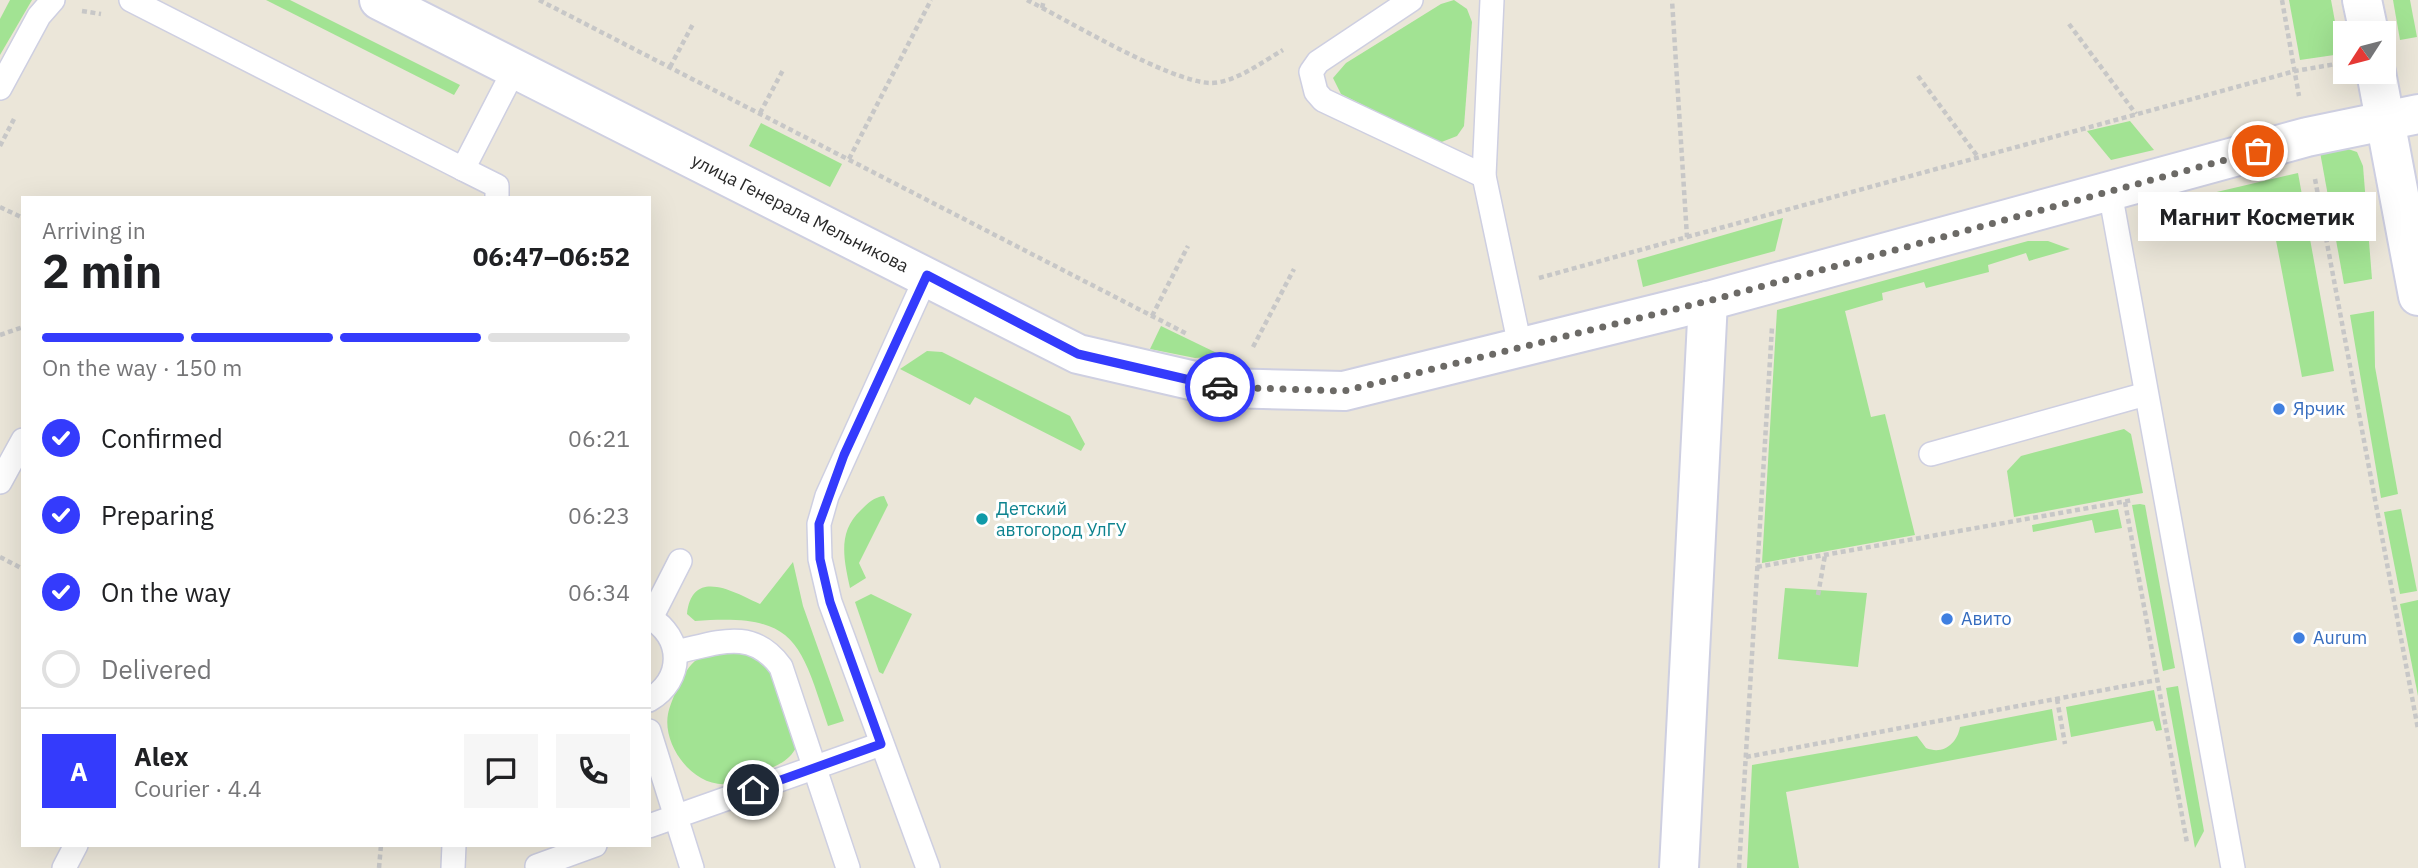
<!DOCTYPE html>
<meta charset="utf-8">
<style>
:root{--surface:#fff;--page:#f6f6f6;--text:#202124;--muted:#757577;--line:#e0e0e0;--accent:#343bfc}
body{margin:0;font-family:"IBM Plex Sans",sans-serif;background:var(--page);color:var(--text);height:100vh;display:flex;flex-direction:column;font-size:26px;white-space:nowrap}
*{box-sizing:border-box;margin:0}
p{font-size:23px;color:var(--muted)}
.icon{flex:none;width:38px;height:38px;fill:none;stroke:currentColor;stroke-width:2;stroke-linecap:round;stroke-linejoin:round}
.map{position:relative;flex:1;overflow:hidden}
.details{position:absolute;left:21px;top:196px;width:630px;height:651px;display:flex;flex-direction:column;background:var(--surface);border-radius:0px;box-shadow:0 7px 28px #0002}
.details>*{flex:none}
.needle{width:46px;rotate:234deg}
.controls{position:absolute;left:2333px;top:21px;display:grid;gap:14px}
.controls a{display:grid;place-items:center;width:63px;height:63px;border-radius:0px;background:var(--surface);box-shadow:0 7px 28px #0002;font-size:35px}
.pin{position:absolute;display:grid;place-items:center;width:60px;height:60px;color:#fff;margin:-30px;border:4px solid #fff;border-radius:50%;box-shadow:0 2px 7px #0007}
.courier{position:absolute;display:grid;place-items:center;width:70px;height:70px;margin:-35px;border:5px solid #343bfc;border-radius:50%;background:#fff;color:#222;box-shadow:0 2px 9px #0007}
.bubble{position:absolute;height:49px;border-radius:0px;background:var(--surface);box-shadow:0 7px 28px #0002;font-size:23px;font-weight:800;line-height:49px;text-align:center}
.head em{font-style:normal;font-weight:800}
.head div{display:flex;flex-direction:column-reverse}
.head{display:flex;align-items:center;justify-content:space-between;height:119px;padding:0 21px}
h1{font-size:46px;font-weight:800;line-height:52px}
.bar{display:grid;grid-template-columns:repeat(4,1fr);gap:10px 7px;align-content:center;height:84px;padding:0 21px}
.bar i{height:9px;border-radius:5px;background:var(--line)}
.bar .on{background:var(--accent)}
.bar p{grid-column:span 4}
.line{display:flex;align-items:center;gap:18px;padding:0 21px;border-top:2px solid var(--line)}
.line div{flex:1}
.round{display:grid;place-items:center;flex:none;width:74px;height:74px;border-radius:0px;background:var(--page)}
ol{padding:0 21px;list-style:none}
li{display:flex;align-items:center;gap:21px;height:77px}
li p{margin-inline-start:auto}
li .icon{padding:7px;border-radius:50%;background:var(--accent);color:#fff;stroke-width:4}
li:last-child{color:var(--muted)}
li i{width:38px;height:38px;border:4px solid var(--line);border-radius:50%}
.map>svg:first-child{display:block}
</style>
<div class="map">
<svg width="2418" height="868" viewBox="0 0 2418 868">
<rect width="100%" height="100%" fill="#ebe6d9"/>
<!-- green -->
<g fill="#a2e393">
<path d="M 10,0 L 32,0 L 0,55 L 0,19 Z"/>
<path d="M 266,0 L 290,0 L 460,85 L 454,95 Z"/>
<path d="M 1454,0 L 1467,9 L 1472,22 L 1464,126 L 1457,136 L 1439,143 L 1341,94 L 1333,78 L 1346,63 L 1441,4 Z"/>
<path d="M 2289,0 L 2331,0 L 2341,54 L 2300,60 Z"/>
<path d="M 2393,0 L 2410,0 L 2417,37 L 2400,40 Z"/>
<path d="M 2130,121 L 2154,150 L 2111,160 L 2087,131 Z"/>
<path d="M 761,123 L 842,164 L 830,187 L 749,146 Z"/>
<path d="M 2342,147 L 2357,152 L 2363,166 L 2372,279 L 2344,284 L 2320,152 Z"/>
<path d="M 2298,173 L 2334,371 L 2302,377 L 2267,193 L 2145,217 L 2157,206 Z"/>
<path d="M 1783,218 L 1775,251 L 1643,287 L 1637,260 Z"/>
<path d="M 2028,241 L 2048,241 L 2070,249 L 2029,261 L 2026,253 L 1988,265 L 1989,272 L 1926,288 L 1924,282 L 1882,293 L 1883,300 L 1845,311 L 1871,417 L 1885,414 L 1915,535 L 1762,563 L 1777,310 Z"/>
<path d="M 2374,311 L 2375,367 L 2398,494 L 2381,498 L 2350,315 Z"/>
<path d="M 1161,326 L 1223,356 L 1195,358 L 1150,349 Z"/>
<path d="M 927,351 L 942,352 L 1070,416 L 1085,444 L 1081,451 L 975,397 L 970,405 L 900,369 Z"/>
<path d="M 2124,429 L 2131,434 L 2143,493 L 2014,517 L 2007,471 L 2021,456 Z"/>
<path d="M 884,496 L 888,505 L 859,563 L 866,578 L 850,588 C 844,560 837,532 861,510 C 868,503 874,497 884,496 Z"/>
<path d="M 2140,504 L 2145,505 L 2175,668 L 2163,671 L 2132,505 Z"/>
<path d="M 2118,509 L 2122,528 L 2095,533 L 2092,520 L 2033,532 L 2032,525 Z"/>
<path d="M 2401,509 L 2417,591 L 2400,594 L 2384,512 Z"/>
<path d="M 793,562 L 803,606 L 844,721 L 828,726 C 799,638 795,614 695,621 L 687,614 C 692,566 736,593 760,604 Z"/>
<path d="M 1785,588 L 1867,593 L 1858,667 L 1778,659 Z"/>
<path d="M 871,594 L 912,614 L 883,674 L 879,672 L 855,602 Z"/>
<path d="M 2418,600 L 2418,696 L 2400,604 Z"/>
<path d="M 731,652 L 756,655 L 774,672 L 797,746 C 788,764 771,768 753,775 C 746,778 736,783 728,784 C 694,788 662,746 668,714 C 671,701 682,675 691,665 C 701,653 718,653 731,652 Z"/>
<path d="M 2178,686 L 2204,831 L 2195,848 L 2166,688 Z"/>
<path d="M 2154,690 L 2162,730 L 2156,731 L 2153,721 L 2071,737 L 2066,707 Z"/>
<path d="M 2052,709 L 2057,740 L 1786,792 L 1799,868 L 1747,868 L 1752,765 L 1917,736 L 1926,748 C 1943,755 1957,744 1960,727 Z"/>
</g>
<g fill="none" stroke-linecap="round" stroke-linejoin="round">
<!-- lane casing -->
<g stroke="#cecfe1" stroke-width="26">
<g id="lane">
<path d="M 131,0 L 463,169 L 515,68"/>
<path d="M 1411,0 L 1318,62 L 1311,72 L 1316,92 L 1323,100 L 1484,176"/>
<path d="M 1492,0 L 1484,176 L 1520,346"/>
<path d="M 0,88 L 39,16 L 53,0"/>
<path d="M 463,169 L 497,186 L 497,198"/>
<path d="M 2110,192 L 2233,868"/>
<path d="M 927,275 L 827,496 L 819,524 L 820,559 L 830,602 L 928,868"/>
<path d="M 1931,454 L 2146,394"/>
<path d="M 0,482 L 23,440"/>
<path d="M 649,617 C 684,638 684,679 649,700"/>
<path d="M 651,618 L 680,561"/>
<path d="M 676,652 C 718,643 752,627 781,667 L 848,868"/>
<path d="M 649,731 L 692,868"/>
<path d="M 649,826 L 881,744"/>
<path d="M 537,866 L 595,845"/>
<path d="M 64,868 L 76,845"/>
<path d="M 453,868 L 454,845"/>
</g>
</g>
<!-- street casing -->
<g stroke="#cecfe1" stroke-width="42">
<g id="street">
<path id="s1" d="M 379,0 L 1078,354 L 1225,388 L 1344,391 L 1708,301 L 2307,137 L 2418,114"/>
<path d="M 1679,868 L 1708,301"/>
</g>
</g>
<!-- secondary casing -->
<g stroke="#cecfe1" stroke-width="42">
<g id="secondary">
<path d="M 2362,0 L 2369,33"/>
<path d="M 2376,72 L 2418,296"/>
</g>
</g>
<!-- path -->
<g stroke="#c7c7c7" stroke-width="4.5" stroke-dasharray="5 3.5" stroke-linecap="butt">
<path d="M 539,0 L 1187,334"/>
<path d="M 1027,0 C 1069,21 1168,81 1210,83 C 1235,83 1262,62 1283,50"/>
<path d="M 2282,0 L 2299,96"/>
<path d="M 1042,8 L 1044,0"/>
<path d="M 82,11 L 101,14"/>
<path d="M 2069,24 L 2136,114"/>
<path d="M 670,67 L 693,24"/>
<path d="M 1918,76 L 1978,157"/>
<path d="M 760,113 L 783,70"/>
<path d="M 0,146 L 14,119"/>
<path d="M 849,159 L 931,0"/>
<path d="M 2315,179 L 2418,729"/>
<path d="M 0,207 L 23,218"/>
<path d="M 1687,237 L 2295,71 L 2336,64"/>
<path d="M 1539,278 L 1687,237 L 1672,0"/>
<path d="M 1152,316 L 1188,246"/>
<path d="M 0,335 L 23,327"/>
<path d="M 1253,347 L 1294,269"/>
<path d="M 2125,502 L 2187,843"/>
<path d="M 0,557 L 23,569"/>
<path d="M 1757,567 L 2133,500"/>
<path d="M 1818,595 L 1825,555"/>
<path d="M 2057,699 L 2065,744"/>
<path d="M 1746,757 L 2157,680"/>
<path d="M 379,868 L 381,845"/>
<path d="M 1739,868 L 1772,327"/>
</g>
<!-- lane -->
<use href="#lane" stroke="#fff" stroke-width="23"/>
<!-- street -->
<use href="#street" stroke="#fff" stroke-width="38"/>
<!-- secondary -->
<use href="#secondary" stroke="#fff" stroke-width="38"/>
</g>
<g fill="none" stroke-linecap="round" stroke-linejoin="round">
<!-- done -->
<path stroke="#6c6a66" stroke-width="7" stroke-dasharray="0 12.6" d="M 1220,387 L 1344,391 L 1708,301 L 2258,151"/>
<!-- route -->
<path stroke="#343bfc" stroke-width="9" d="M 753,790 L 881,744 L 830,602 L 820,559 L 819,524 L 844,455 L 927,275 L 1078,354 L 1220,387"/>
</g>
<!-- markers -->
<g fill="#3f7fe0" stroke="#fff" stroke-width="2.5">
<circle cx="2279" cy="409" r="7"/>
<circle cx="1947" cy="619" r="7"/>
<circle cx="2299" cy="638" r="7"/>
</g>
<circle fill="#0f9aa8" stroke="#fff" stroke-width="2.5" cx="982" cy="519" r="7"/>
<g text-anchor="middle" stroke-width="6" stroke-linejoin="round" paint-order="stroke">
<!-- street labels -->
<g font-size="18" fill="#282828" stroke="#fff">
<text dy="6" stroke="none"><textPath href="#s1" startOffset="472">улица Генерала Мельникова</textPath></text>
</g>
<!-- shop labels -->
<g font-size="18" fill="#366cbe" stroke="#fff" text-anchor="start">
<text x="2293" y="415">Ярчик</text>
<text x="1961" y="625">Авито</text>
<text x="2313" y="644">Aurum</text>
</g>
<!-- culture labels -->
<g font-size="18" fill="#0d838f" stroke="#fff" text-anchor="start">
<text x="996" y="515">Детский<tspan x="996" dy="21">автогород УлГУ</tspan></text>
</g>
</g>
</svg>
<div class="controls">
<a><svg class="needle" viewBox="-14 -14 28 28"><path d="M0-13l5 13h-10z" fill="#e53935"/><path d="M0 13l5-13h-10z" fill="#757577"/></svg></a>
</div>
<div class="pin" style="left:2258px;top:151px;background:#ea580c"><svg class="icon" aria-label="bag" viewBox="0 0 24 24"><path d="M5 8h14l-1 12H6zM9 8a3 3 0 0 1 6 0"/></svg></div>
<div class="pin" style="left:753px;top:790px;background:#1f2937"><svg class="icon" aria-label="home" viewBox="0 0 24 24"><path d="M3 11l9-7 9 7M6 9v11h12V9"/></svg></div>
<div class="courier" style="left:1220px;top:387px"><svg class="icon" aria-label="car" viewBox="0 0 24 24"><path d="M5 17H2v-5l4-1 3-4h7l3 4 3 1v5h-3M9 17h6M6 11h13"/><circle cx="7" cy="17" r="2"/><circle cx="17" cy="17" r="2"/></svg></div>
<div class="bubble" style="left:2138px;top:192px;width:238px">Магнит Косметик</div>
<section class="details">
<div class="head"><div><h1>2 min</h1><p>Arriving in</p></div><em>06:47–06:52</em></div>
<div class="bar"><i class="on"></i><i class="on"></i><i class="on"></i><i></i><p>On the way · 150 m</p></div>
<ol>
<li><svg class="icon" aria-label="check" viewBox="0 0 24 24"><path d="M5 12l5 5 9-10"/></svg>Confirmed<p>06:21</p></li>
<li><svg class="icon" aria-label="check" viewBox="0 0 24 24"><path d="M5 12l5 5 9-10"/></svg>Preparing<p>06:23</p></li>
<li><svg class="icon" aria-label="check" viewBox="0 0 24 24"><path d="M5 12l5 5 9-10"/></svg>On the way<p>06:34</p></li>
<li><i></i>Delivered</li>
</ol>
<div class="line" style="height:126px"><b class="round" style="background:var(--accent);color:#fff">A</b><div><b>Alex</b><p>Courier · 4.4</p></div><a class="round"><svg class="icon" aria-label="chat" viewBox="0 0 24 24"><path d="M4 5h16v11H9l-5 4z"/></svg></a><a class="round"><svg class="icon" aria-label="phone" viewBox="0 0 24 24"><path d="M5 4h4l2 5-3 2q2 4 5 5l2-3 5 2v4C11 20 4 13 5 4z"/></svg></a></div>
</section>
</div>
